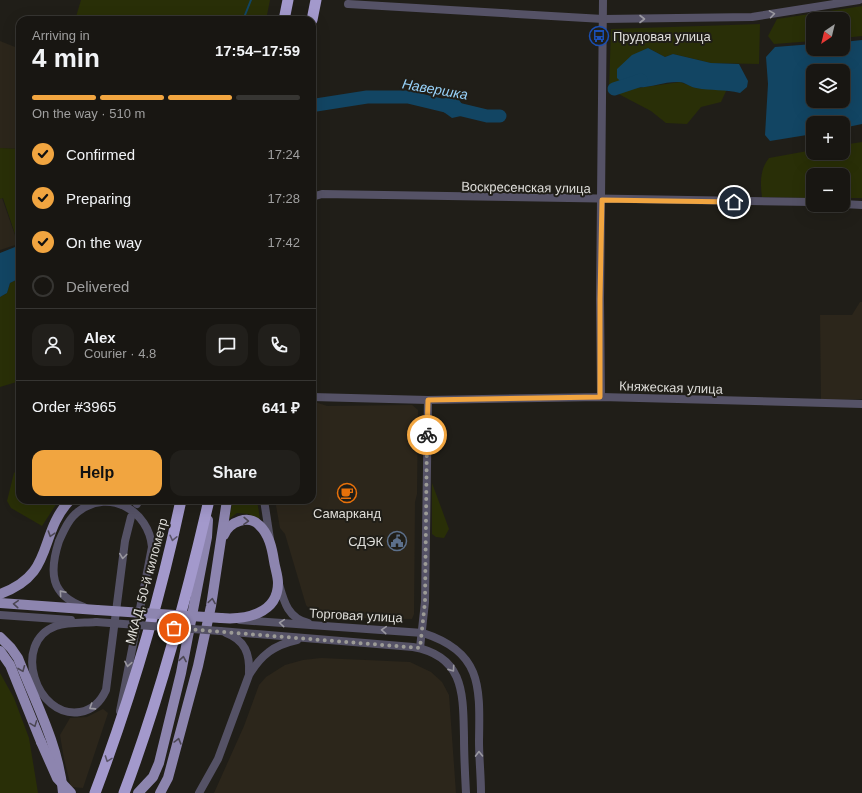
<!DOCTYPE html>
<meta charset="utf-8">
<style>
:root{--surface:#181612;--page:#211f1b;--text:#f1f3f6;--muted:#9f9f9f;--line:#363532;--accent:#f1a540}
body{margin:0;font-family:Arial,sans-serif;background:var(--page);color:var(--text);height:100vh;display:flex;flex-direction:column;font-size:15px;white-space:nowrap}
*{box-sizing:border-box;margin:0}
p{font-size:13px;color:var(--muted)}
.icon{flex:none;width:22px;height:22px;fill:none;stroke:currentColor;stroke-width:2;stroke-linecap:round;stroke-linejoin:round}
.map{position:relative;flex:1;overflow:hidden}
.drawer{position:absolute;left:16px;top:16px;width:300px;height:488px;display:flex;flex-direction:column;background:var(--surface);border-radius:12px;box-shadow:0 4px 16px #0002,0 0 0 1px var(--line)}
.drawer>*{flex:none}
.needle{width:26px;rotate:215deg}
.controls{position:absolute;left:806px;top:12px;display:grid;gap:8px}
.controls a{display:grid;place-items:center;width:44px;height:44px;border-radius:8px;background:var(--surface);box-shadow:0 4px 16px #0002,0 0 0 1px var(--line);font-size:20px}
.pin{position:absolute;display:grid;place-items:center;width:34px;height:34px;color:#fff;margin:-17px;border:2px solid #fff;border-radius:50%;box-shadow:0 1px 4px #0007}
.courier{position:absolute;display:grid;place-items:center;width:40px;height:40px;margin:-20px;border:3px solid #f1a540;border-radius:50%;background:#fff;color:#222;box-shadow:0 1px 5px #0007}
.summary em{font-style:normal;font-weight:700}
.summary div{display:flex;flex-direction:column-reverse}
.summary{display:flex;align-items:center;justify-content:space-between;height:68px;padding:0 16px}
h1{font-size:26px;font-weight:700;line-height:30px}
.bar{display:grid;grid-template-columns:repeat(4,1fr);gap:6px 4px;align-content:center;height:48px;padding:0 16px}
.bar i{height:5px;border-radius:3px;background:var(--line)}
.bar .active{background:var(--accent)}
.bar p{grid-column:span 4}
.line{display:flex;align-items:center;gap:10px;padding:0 16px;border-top:1px solid var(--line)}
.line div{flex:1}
.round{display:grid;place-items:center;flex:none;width:42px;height:42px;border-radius:12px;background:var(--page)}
ol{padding:0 16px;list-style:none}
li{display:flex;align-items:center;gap:12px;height:44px}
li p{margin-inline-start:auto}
li .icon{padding:4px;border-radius:50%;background:var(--accent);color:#111;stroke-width:4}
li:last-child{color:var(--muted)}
li i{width:22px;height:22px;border:2px solid var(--line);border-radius:50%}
.cta{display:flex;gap:8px;margin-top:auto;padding:8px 16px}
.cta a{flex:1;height:46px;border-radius:12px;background:var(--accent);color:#111;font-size:16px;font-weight:700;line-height:46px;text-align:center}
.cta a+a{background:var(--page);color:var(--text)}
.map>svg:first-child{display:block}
</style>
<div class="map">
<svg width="862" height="793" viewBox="0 0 862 793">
<rect width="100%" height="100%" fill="#201e18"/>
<!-- built -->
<g fill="#2c261b">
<path d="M 0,41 L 20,49 L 20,149 L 0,148 Z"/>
<path d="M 2,198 L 18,244 L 0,250 L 0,199 Z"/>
<path d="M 860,302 L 862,302 L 862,399 L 821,400 L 820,315 L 852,315 Z"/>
<path d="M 312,401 L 327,406 L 412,405 L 418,410 L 417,494 L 415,502 L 414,614 L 412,619 L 362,618 L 358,620 L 330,619 L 314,613 L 306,605 L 285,534 L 280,528 L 275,500 L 312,500 Z"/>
<path d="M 321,658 L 410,662 L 431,672 L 442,682 L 449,695 L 456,793 L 214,793 L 244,726 L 259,685 L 266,677 L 285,665 L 303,660 Z"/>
<path d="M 103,709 L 108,713 L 83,788 L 71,787 L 64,759 L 60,735 L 70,718 L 87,717 Z"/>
</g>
<!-- green -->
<g fill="#292f07">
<path d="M 81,0 L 270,0 L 266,20 L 75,20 Z"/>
<path d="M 862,6 L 862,36 L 843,38 L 843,19 L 813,19 L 813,41 L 774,44 L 768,36 L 777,19 Z"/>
<path d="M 760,24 L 759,64 L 711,63 L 673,54 L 665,57 L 648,48 L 638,88 L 680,82 L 696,88 L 727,89 L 721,102 L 701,107 L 687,124 L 666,123 L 651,111 L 609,89 L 611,29 Z"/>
<path d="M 862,142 L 862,198 L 843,198 L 843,175 L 813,175 L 813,198 L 762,197 C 760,183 760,169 769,158 L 813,150 L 813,153 L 843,153 L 843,145 Z"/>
<path d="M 0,148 L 20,149 L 19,246 L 3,198 L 0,199 Z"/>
<path d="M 20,278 L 20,381 L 0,387 L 0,297 L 7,293 L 10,283 Z"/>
<path d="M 20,467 L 20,500 L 59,500 L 42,526 L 11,508 L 7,501 L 14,473 Z"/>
<path d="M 432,483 L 449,529 L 444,538 L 436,537 L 432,534 Z"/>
<path d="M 233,500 L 257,500 L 260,519 L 248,514 L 237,513 L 229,519 Z"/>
<path d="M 0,673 L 14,698 L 29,738 L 38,793 L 0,793 Z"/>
</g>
<!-- water -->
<g fill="#124563" fill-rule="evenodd">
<path d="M 862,40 L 862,124 L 843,128 L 843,123 L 813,123 L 813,134 L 770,141 L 765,135 L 768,84 L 766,57 L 775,47 L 813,44 L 813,49 L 843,49 L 843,42 ZM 813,71 L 843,71 L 843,101 L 813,101 Z"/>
<path d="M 648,48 L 665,57 L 673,54 L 711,63 L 739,64 L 748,81 L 747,87 L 740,93 C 725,89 711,91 696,88 C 690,87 685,82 679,82 C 656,81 636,97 617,78 L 617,69 L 632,55 Z"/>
<path d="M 456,96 L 462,104 L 461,116 L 452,118 L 434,105 L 441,99 Z"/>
<path d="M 20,245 L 20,278 L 10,283 L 7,293 L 0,297 L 0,253 Z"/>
</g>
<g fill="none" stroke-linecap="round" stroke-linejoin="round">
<!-- stream -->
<path stroke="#124563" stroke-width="2" d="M 243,20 L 251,0"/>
<!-- river -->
<g stroke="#124563" stroke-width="13">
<path d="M 614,89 L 641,80"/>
<path d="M 316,105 L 367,97 L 408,97 L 487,116 L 500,116"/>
</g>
<!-- minor -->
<g stroke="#555266" stroke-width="8">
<path d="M 348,4 L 603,19 L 752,17 L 859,0"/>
<path d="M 312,197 L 322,194 L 813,202"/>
<path d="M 843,204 L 862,205"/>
<path d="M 312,397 L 428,400 L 601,397 L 862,404"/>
<path d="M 601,397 L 600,299 L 603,0"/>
<path d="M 264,500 L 270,539"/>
<path d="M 137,504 L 139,500"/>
<path d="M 279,584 C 284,602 288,618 308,623"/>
<path d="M 84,607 C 50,595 49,572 59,541 C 64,530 69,518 79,511 C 110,488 149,511 152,547 L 120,711"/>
<path d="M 0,615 L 71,620"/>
<path d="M 240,620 L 423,633 C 482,652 480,686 479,741 C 479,758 481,776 481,793"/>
<path d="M 96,622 C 83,623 68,622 56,626 C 11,642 36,719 80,712 C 93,710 101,701 106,690 L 125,541 L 131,517"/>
<path d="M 220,631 L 413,647 C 465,656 463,695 464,737 C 464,756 465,774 466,793"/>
<path d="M 226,633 C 245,640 250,654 249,673"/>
<path d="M 420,648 L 425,602 L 428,400"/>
<path d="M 199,793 L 218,759 L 249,675 C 261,655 274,645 297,640"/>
</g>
<!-- major -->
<g stroke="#8d85af" stroke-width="10">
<path d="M 0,594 C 56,574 37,535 70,500"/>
<path d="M 0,603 L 97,610"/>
<path d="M 221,618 C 245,620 278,614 278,583 C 278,576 275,568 274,561 C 272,548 269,534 259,525 C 249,514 229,522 224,535"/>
<path d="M 0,637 L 11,648 L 18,658 C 35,701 59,746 63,793"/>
<path d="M 0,651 L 10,665 L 41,742"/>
<path d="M 138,793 L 153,777 L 159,763 L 181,673 L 207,537 L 208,520"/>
<path d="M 160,793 L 168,778 L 198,666 L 211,606 L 227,500"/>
</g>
<!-- highway -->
<g stroke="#a399cc" stroke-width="11">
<path d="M 284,20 L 288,0"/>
<path d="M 312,20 L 316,0"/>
<path d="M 95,793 C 131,697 160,600 181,500"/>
<path d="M 124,793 C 160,697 186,600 209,500"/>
</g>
<!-- minor-bridge -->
<path stroke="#555266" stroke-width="8" d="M 96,622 L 220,631"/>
<!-- major-bridge -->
<g stroke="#8d85af" stroke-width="10">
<path d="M 97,610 L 221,618"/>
<path d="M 41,742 L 57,778 L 71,793"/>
</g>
</g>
<!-- one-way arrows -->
<defs><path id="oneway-chevron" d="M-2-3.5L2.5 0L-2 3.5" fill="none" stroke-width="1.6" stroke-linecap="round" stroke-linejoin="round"/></defs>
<g stroke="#9a98a0">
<use href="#oneway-chevron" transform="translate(772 14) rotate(-9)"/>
<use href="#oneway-chevron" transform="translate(642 19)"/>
<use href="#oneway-chevron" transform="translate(123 556) rotate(97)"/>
<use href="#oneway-chevron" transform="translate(62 593) rotate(-131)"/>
<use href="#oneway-chevron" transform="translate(282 623) rotate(-175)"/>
<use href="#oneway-chevron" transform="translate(384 630) rotate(-176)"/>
<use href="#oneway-chevron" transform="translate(128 664) rotate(100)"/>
<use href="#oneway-chevron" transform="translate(452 669) rotate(55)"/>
<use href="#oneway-chevron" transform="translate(92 707) rotate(147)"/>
<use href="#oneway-chevron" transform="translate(479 754) rotate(-91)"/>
</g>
<g stroke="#4c4754">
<use href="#oneway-chevron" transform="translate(246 521) rotate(2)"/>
<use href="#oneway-chevron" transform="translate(51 534) rotate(108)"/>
<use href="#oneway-chevron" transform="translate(212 601) rotate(-81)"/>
<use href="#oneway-chevron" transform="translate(16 604) rotate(-176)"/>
<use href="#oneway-chevron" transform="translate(183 659) rotate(-80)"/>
<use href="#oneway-chevron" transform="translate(22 669) rotate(68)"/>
<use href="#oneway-chevron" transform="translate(34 724) rotate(69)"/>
<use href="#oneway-chevron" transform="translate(178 741) rotate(-75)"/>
</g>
<g stroke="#5b5569">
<use href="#oneway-chevron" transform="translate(173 538) rotate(103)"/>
<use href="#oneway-chevron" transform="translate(108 759) rotate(110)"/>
</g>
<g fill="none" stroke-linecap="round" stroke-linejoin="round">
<!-- done -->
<path stroke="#9c9b96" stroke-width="4" stroke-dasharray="0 7.2" d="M 174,628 L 420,648 L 425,602 L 427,435"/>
<!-- route -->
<path stroke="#f1a540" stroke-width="5" d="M 427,435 L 428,400 L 600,397 L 600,299 L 602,200 L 734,202"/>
</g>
<!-- icons -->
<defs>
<g id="bus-ring" transform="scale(1)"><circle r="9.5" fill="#201e18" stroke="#1a4fb4" stroke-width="1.5"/><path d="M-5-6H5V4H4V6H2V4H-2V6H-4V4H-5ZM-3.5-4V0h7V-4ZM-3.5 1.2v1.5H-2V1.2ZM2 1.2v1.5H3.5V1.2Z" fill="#1a4fb4"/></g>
<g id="cafe-ring" transform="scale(1)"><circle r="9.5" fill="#201e18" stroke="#e8710a" stroke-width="1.5"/><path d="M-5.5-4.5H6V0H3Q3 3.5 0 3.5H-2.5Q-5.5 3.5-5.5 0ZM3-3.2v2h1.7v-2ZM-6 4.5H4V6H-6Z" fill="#e8710a"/></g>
<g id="civic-ring" transform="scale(1)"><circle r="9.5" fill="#201e18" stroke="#5c6f8a" stroke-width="1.5"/><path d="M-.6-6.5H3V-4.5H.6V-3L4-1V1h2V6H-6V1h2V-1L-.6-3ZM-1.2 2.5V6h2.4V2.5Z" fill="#5c6f8a"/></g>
</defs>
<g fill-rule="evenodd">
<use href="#bus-ring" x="599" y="36"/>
<use href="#cafe-ring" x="347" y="493"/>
<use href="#civic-ring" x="397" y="541"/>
</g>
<g text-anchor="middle" stroke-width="4" stroke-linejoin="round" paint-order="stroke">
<!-- poi labels -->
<g font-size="13" fill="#dfdeda" stroke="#201e18" text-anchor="start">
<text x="613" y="41">Прудовая улица</text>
<text x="347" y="518" text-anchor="middle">Самарканд</text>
<text x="383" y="546" text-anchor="end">СДЭК</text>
</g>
<!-- street labels -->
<g font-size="13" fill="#dfdeda" stroke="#201e18">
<text transform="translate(526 187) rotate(1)" y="5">Воскресенская улица</text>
<text transform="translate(671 387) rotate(2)" y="5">Княжеская улица</text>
<text transform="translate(146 581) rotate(-75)" y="5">МКАД, 50-й километр</text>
<text transform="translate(356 615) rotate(3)" y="5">Торговая улица</text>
</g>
<!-- water labels -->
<g font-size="14" font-style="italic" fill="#98d3fb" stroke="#201e18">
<text transform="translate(435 89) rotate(10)" y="5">Навершка</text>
</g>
</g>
</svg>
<div class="controls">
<a><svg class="needle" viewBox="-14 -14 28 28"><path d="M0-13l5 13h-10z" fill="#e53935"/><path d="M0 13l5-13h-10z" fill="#9f9f9f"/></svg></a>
<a><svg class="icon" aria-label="layers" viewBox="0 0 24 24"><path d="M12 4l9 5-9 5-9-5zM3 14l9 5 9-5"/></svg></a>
<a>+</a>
<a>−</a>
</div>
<div class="pin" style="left:174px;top:628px;background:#ea580c"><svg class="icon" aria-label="bag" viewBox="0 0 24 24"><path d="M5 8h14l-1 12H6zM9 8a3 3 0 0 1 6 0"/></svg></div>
<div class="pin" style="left:734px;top:202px;background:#1f2937"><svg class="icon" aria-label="home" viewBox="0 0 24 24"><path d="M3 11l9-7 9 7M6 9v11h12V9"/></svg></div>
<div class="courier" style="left:427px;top:435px"><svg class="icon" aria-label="bike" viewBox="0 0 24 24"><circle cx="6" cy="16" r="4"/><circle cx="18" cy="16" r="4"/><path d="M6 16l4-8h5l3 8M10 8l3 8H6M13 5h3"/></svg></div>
<section class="drawer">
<div class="summary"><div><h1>4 min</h1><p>Arriving in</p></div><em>17:54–17:59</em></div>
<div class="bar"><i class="active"></i><i class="active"></i><i class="active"></i><i></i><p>On the way · 510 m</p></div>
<ol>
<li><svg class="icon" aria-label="check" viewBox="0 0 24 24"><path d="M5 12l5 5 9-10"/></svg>Confirmed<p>17:24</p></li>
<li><svg class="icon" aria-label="check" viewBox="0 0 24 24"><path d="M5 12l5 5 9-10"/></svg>Preparing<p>17:28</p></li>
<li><svg class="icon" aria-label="check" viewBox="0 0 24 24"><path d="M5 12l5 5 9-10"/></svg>On the way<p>17:42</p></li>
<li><i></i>Delivered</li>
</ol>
<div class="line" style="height:72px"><a class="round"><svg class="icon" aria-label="person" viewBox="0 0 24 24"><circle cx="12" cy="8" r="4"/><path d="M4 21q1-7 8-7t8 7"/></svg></a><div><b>Alex</b><p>Courier · 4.8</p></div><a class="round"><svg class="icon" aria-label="chat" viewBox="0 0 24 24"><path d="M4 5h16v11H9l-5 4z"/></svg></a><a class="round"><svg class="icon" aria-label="phone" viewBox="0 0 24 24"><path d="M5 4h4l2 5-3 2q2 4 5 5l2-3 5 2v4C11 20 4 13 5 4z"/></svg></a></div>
<div class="line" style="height:52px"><div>Order #3965</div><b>641 ₽</b></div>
<div class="cta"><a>Help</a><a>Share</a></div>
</section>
</div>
